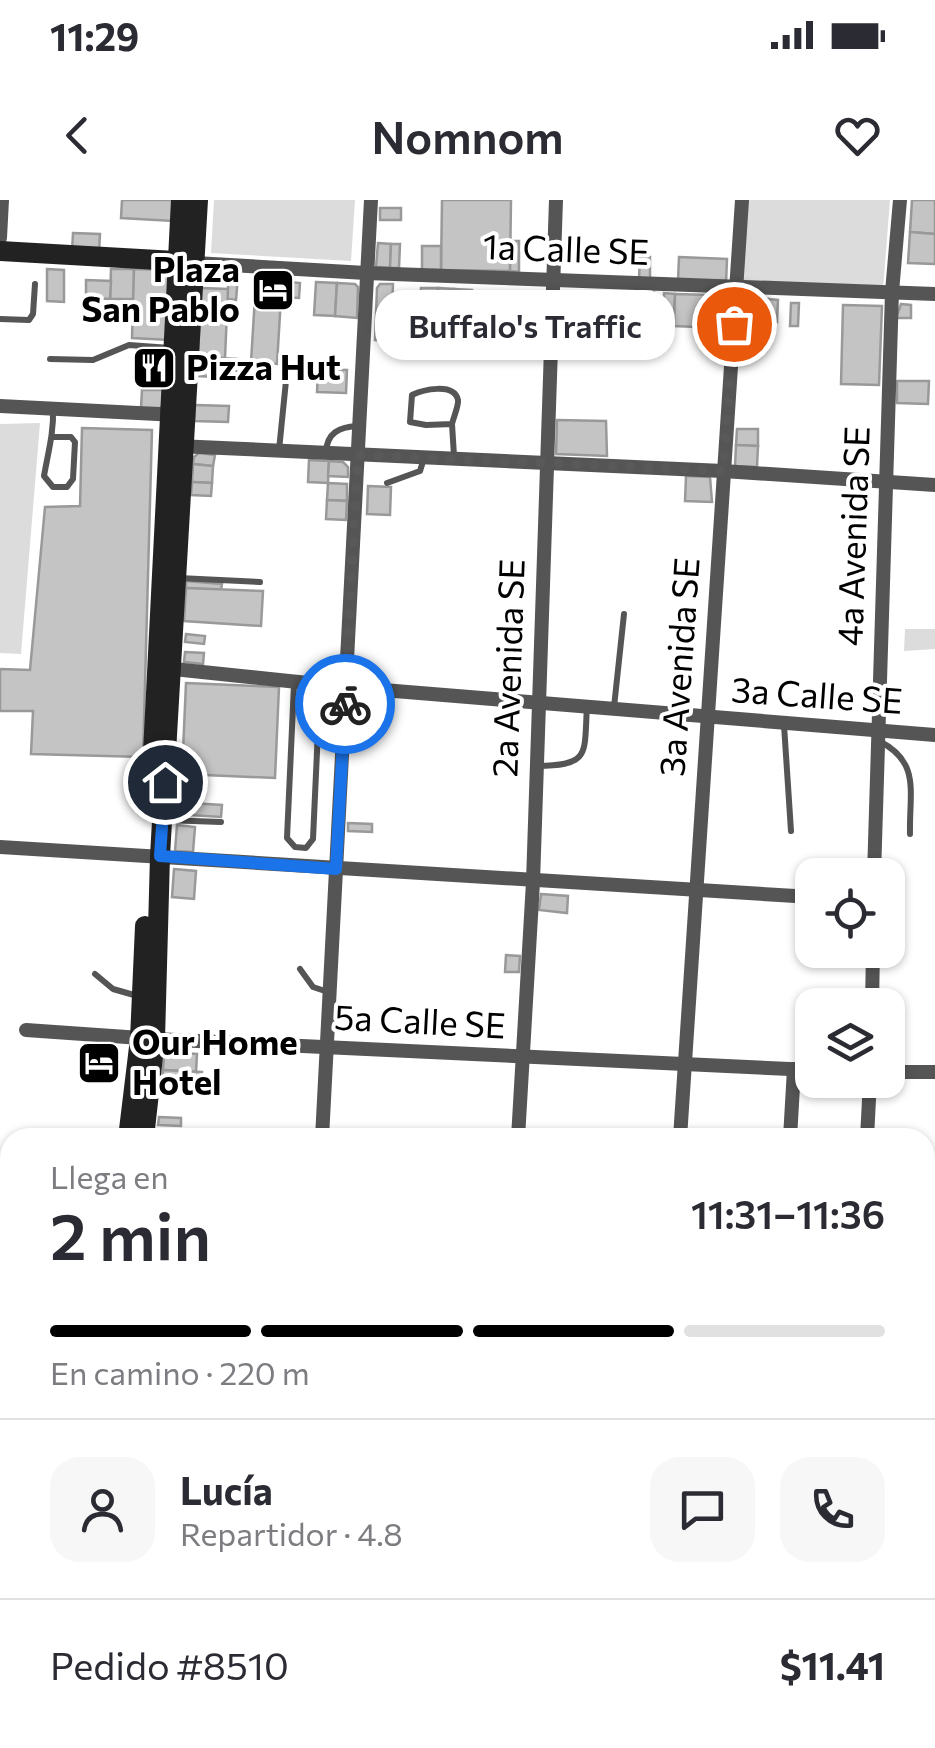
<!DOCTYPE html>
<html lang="es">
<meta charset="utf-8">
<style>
:root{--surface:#fff;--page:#f7f7f7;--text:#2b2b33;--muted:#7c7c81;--line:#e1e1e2;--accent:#000}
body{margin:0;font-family:Commissioner,sans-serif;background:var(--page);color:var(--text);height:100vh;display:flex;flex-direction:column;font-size:38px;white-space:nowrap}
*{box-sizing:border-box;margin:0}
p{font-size:32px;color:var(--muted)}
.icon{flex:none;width:55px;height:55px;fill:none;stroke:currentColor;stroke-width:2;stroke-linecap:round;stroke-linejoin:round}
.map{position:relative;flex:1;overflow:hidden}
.panel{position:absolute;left:0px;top:928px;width:935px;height:622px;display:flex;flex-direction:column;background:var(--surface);border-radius:30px 30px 0 0;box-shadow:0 2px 8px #0004}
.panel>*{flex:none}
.buttons{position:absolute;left:795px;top:658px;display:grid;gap:20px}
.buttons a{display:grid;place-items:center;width:110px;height:110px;border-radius:20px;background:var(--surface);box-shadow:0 2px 8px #0004;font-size:50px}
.pin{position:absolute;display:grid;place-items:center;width:85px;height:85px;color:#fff;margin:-42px;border:5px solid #fff;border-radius:50%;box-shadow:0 2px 10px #0007}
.courier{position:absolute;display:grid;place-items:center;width:100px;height:100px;margin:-50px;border:8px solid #1a73e8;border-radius:50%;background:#fff;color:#222;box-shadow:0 2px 12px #0007}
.bubble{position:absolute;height:70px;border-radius:30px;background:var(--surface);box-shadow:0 2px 8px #0004;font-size:32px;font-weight:600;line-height:70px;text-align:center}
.overview em{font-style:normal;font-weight:600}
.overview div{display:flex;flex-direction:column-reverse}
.overview{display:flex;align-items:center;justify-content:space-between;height:170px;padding:0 50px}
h1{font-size:65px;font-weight:600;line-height:75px}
.bar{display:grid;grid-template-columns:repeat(4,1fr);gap:15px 10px;align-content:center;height:120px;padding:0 50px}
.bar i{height:12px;border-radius:8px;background:var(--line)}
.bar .on{background:var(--accent)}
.bar p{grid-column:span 4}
.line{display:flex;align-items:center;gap:25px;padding:0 50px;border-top:2px solid var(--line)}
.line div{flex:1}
.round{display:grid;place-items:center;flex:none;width:105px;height:105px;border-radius:30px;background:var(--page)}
.status{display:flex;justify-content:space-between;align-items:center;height:70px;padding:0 50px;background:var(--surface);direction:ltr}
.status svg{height:28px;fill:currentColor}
header{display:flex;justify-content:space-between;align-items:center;height:130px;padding:0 50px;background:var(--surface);font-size:45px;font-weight:600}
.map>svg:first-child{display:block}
</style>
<div class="status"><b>11:29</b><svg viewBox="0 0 49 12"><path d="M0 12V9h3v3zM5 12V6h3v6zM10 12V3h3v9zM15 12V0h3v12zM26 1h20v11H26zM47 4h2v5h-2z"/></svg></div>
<header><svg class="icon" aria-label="back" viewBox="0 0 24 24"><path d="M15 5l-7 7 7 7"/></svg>Nomnom<svg class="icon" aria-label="heart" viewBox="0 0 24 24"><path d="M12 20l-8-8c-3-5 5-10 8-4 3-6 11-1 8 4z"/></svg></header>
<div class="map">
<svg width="935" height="1548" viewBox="0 0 935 1548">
<rect width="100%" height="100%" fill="#fff"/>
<!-- green -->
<g fill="#dcdcdc">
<path d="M 214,0 L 355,0 L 351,61 L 211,53 Z"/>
<path d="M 748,0 L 890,0 L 883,89 L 743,81 Z"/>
<path d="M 40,223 L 21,454 L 0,453 L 0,224 Z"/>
<path d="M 905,429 L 935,429 L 935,449 L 904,451 Z"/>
<path d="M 10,1315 L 10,1514 L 0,1514 L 0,1338 Z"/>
<path d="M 160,1540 L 379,1540 L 364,1548 L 166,1548 Z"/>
<path d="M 403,1540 L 693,1540 L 695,1548 L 393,1548 Z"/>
</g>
<!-- building -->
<g fill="#c4c4c4" stroke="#999" stroke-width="2.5">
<path d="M 122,0 L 174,0 L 173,21 L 121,18 Z"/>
<path d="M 442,0 L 511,0 L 510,71 L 441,70 Z"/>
<path d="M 912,0 L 935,0 L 935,34 L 910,32 Z"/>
<rect x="380" y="8" width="21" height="12"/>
<path d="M 910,32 L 935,34 L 935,64 L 908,63 Z"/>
<path d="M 73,33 L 100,34 L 99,53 L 72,52 Z"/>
<path d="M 511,41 L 519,41 L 519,72 L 510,71 Z"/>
<path d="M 378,43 L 391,44 L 390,68 L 376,67 Z"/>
<path d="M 391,44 L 400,44 L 399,68 L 390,68 Z"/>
<rect x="422" y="46" width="19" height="24"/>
<path d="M 640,57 L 650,57 L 650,79 L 639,78 Z"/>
<path d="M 679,57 L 727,59 L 726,83 L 678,81 Z"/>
<path d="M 47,69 L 64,70 L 64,102 L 47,101 Z"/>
<path d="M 111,69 L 134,69 L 134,99 L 110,99 Z"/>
<path d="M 134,69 L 168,70 L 170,140 L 132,138 Z"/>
<path d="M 229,76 L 238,76 L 236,100 L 227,99 Z"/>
<path d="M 86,80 L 111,81 L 110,99 L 86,98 Z"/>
<path d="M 256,80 L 282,81 L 277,164 L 251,162 Z"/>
<path d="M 282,81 L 300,83 L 299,98 L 281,97 Z"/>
<path d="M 316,82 L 337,83 L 335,116 L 314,115 Z"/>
<path d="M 337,83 L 355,84 L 358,87 L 357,118 L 335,116 Z"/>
<path d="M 380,84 L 393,84 L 391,141 L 375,140 L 377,88 Z"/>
<path d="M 201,88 L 228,89 L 225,158 L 198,157 Z"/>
<path d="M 421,88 L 438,88 L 437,104 L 420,104 Z"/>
<path d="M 438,88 L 454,89 L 453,105 L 437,104 Z"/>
<path d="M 454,89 L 472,90 L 471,106 L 453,105 Z"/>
<path d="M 622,92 L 654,92 L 653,114 L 621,113 Z"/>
<path d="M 664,93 L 675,94 L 674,120 L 663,119 Z"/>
<path d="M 675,94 L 713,95 L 722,103 L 721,128 L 674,126 Z"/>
<path d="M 590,96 L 601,97 L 600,128 L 589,128 Z"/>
<path d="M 748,98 L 755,99 L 754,121 L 740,120 L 741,104 Z"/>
<path d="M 755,99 L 768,99 L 767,121 L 754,121 Z"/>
<path d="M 768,99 L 778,100 L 777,122 L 767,121 Z"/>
<path d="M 502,101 L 527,102 L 527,125 L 501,124 Z"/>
<path d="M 527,102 L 536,102 L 535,125 L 527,125 Z"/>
<path d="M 536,102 L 544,102 L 544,125 L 535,125 Z"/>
<path d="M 791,103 L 799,103 L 798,126 L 790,126 Z"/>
<path d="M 901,104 L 911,105 L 911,118 L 896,118 Z"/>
<path d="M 843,105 L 882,106 L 879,185 L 841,184 Z"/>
<path d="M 143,153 L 166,154 L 165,183 L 142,183 Z"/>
<path d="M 198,157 L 237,159 L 236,178 L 197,176 Z"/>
<path d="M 318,169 L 347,170 L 346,193 L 317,192 Z"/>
<path d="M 897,181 L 929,181 L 928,204 L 897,203 Z"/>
<path d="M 142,190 L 165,190 L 164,204 L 160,208 L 141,208 Z"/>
<path d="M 195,205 L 229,206 L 228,222 L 194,221 Z"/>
<path d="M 557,220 L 606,221 L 607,256 L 556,254 Z"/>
<path d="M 82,228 L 152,230 L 143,557 L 31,554 L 33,511 L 0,511 L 0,469 L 30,470 L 45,307 L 80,306 Z"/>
<path d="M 737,229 L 758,229 L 758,246 L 736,245 Z"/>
<path d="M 736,245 L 758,246 L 757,267 L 735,266 Z"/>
<path d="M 199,253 L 215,255 L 213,266 L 193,264 L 194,257 Z"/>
<path d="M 309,260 L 329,261 L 328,283 L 308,282 Z"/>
<path d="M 329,261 L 343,262 L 348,267 L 348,277 L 328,276 Z"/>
<path d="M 193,264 L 213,266 L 212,283 L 192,282 Z"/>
<path d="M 686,276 L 710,277 L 712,302 L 685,301 Z"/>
<path d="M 192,282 L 212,283 L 211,296 L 191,295 Z"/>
<path d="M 328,283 L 347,284 L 347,301 L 327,300 Z"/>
<path d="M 368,286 L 391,287 L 390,315 L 367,314 Z"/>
<path d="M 327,300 L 347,301 L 346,320 L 326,319 Z"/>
<path d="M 186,381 L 222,384 L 221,390 L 186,388 Z"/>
<path d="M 186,388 L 263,391 L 261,426 L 184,421 Z"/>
<path d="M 186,434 L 205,436 L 204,444 L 185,442 Z"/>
<path d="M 185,452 L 204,453 L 203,464 L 184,462 Z"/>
<path d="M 186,483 L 279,487 L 275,578 L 182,574 Z"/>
<path d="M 360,498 L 378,499 L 377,518 L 354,517 L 355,502 Z"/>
<path d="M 175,602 L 222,605 L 221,617 L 174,614 Z"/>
<path d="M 348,623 L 372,624 L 372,632 L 348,631 Z"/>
<path d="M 177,625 L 195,627 L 193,652 L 175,651 Z"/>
<path d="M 174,669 L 196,671 L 194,699 L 172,697 Z"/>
<path d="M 541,694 L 568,696 L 567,713 L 539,710 Z"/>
<path d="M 506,755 L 520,756 L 519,772 L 505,772 Z"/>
<path d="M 168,852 L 197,854 L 196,872 L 163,870 L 164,856 Z"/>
<path d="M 163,870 L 202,872 L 201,892 L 161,889 Z"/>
<path d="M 159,917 L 181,918 L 181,926 L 158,925 Z"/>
</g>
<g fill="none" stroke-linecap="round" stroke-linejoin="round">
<!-- lane -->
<g stroke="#555" stroke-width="6">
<path d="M 0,119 L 29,120 L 33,114 L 35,84"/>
<path d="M 50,159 L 93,160 L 129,145 L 170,148"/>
<path d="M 452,224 C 453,219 459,205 458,200 C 454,182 422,190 412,195 L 410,222 L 426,225 L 452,224 L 454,256"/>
<path d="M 52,237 L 71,237 L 75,242 L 73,279 L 67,287 L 53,287 L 44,276 C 48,253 54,232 53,209"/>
<path d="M 279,250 L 287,171"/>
<path d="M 326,252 C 327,233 339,227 357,226"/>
<path d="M 387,283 L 420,271 L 424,258"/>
<path d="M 179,378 L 260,382"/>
<path d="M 294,484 L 287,638 L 295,647 L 306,648 L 313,639 L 320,486"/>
<path d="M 614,507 L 624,414"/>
<path d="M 784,525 L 791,631"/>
<path d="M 879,541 C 921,562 909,592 910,634"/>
<path d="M 537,566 C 591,565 584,555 587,506"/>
<path d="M 164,620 L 221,622"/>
<path d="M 300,769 L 313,787 L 328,792"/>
<path d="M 95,774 L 113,789 L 141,797"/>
<path d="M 392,1548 L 402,1540"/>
</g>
<!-- street -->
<g stroke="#555" stroke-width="14">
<path d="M 0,38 L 2,0"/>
<path d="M 195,63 L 366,73 L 935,94"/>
<path d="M 0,206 L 177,215"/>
<path d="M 177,246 L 723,271 L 935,285"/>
<path d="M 164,468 L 346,487 L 935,535"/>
<path d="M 0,647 L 812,697"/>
<path d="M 874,675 L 892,92 L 900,0"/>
<path d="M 872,805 L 873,750"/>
<path d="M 26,830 L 155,839 L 812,870"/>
<path d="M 888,872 L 935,872"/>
<path d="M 322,938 L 371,0"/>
<path d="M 518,938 L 533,682 L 556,0"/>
<path d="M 680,938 L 742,0"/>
<path d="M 790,938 L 794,869"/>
<path d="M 867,938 L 870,880"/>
<path d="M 925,1058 L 935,1058"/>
<path d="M 0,1527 L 10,1528"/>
<path d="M 38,1540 L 49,1548"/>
<path d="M 114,1548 L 126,1540"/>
</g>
<!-- secondary -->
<g stroke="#222" stroke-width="20">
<path d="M 0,51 L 193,62"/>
<path d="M 152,572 L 181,0"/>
<path d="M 128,938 L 140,839 L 145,726"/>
<path d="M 144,938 L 155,839 L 160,656 L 198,0"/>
<path d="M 0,1275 L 10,1251"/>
<path d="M 0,1305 L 10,1281"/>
</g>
</g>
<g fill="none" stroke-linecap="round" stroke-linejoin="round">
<!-- done -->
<path stroke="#595959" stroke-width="10" stroke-dasharray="0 18" d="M 345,504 L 358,255 L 723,271 L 734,124"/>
<!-- route -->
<path stroke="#1a73e8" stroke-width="12" d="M 165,582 L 160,656 L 336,669 L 345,504"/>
</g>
<!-- icons -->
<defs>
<g id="hotel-square" transform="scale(2.25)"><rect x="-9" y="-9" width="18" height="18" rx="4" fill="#000" stroke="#fff"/><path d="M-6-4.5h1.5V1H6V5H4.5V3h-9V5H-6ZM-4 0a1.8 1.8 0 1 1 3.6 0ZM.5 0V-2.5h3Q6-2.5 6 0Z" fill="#fff"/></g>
<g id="restaurant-square" transform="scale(2.25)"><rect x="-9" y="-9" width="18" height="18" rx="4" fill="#000" stroke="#fff"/><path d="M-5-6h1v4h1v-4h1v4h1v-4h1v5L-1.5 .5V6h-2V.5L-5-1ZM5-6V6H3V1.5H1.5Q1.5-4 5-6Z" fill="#fff"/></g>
</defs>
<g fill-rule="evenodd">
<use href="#hotel-square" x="273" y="90"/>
<use href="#restaurant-square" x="154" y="168"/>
<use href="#hotel-square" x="99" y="863"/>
</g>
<g text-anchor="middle" stroke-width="8" stroke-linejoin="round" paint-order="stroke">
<!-- street labels -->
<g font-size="35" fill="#000" stroke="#fff">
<text transform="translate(566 50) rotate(2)" y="12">1a Calle SE</text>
<text transform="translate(854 336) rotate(-88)" y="12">4a Avenida SE</text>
<text transform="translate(680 467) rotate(-86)" y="12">3a Avenida SE</text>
<text transform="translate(509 468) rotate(-88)" y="12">2a Avenida SE</text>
<text transform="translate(817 496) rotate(4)" y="12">3a Calle SE</text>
<text transform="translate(420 822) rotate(3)" y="12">5a Calle SE</text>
</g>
<!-- poi labels -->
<g font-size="35" font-weight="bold" fill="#000" stroke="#fff" text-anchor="start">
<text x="240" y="82" text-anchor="end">Plaza<tspan x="240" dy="40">San Pablo</tspan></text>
<text x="186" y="180">Pizza Hut</text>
<text x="132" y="855">Our Home<tspan x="132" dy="40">Hotel</tspan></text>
</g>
</g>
</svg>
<div class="buttons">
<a><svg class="icon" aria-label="locate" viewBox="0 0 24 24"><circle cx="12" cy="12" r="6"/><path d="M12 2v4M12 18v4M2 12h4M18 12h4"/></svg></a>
<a><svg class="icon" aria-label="layers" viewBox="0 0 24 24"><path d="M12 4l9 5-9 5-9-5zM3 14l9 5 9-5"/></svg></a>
</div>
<div class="pin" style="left:734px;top:124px;background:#ea580c"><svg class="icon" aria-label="bag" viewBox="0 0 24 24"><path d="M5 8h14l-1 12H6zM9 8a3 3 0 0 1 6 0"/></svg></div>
<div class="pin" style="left:165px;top:582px;background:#1f2937"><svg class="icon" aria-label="home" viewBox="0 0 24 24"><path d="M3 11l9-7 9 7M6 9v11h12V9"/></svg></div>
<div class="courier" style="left:345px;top:504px"><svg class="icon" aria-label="bike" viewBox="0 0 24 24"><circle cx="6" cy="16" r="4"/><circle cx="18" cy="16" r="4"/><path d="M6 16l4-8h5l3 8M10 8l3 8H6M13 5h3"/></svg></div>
<div class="bubble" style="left:375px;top:90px;width:300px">Buffalo's Traffic</div>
<section class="panel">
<div class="overview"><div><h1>2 min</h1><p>Llega en</p></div><em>11:31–11:36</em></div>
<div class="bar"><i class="on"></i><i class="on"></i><i class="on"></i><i></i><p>En camino · 220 m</p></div>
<div class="line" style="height:180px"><a class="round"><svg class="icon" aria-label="person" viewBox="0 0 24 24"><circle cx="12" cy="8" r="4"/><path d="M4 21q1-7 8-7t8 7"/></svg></a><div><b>Lucía</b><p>Repartidor · 4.8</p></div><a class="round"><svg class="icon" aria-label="chat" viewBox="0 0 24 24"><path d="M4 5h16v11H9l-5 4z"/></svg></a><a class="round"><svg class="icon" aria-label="phone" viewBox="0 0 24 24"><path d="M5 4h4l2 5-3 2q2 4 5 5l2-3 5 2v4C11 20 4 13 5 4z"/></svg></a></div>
<div class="line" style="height:130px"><div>Pedido #8510</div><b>$11.41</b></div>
</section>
</div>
